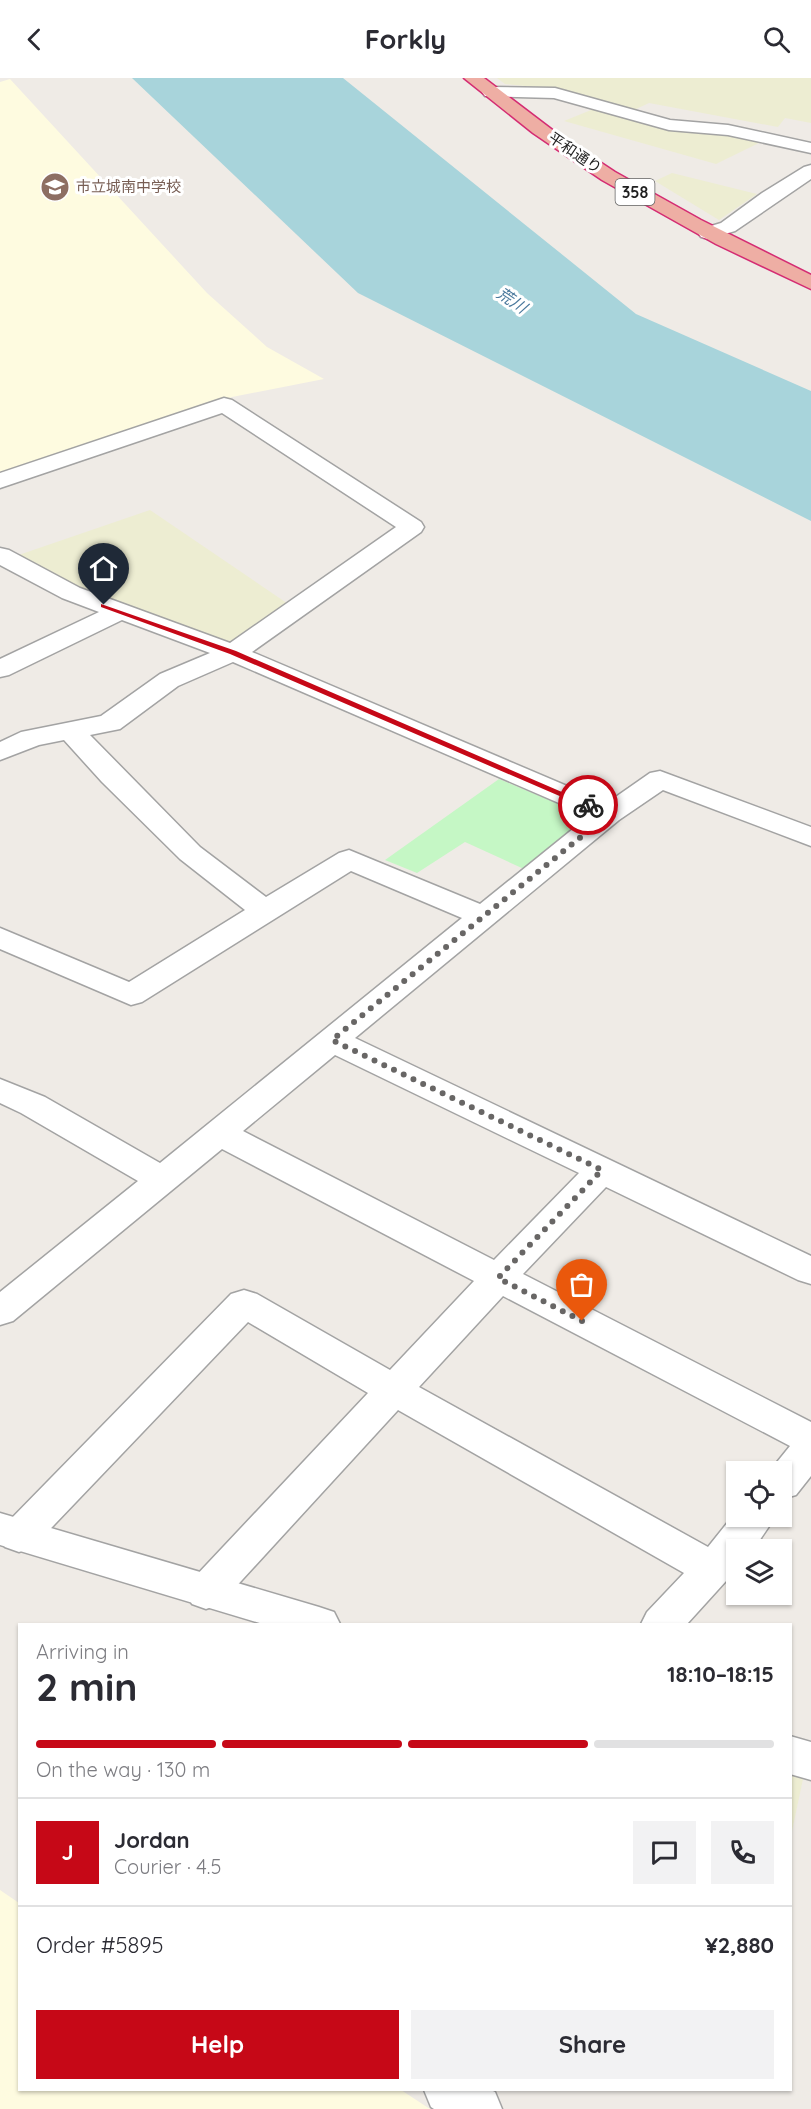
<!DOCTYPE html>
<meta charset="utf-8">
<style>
:root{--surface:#fff;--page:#f2f2f3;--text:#2b2b33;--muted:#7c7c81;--line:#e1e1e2;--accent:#c60817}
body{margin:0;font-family:Quicksand,"Noto Sans JP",sans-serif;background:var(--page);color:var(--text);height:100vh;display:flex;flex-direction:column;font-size:22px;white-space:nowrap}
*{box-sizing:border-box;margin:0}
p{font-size:20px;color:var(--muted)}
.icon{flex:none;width:33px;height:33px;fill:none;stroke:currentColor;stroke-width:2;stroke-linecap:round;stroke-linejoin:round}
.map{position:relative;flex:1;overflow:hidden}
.panel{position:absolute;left:18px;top:1545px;width:774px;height:468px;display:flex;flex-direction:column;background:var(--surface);border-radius:0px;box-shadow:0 2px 4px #0004}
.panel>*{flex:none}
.buttons{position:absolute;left:726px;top:1383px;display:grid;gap:12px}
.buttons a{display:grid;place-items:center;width:66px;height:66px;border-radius:0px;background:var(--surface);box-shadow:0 2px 4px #0004;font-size:30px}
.pin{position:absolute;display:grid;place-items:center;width:51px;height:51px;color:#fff;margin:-62px -26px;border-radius:50% 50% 50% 0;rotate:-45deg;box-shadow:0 0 6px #0007}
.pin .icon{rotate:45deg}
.courier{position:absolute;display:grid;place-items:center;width:60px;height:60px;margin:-30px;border:4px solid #c60817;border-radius:50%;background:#fff;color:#222;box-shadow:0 2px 8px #0007}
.overview em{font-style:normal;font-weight:700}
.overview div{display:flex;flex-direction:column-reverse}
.overview{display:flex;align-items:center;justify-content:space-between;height:102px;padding:0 18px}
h1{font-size:39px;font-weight:700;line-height:45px}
.bar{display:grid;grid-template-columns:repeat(4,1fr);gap:9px 6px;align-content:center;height:72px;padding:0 18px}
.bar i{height:8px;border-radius:4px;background:var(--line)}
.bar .current{background:var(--accent)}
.bar p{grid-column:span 4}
.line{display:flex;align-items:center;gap:15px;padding:0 18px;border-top:2px solid var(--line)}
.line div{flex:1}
.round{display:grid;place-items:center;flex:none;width:63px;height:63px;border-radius:0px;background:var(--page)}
.primary-button{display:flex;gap:12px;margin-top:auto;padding:12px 18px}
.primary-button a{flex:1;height:69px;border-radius:0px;background:var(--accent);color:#fff;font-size:24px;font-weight:700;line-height:69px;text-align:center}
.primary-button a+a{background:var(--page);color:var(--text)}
header{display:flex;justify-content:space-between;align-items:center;height:78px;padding:0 18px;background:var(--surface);font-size:27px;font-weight:700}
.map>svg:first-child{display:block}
</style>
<header><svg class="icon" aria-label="back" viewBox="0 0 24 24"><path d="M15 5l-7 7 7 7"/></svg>Forkly<svg class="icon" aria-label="search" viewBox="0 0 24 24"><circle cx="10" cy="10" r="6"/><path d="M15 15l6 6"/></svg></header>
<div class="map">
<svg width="811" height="2031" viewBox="0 0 811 2031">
<rect width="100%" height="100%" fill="#efebe6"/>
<!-- education -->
<g fill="#fefbe0">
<path d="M 10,1 L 207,215 L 267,269 L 324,301 L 232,319 L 0,401 L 0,4 Z"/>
<path d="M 0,1812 L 19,1825 L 20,2012 L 401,2012 L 430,2031 L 0,2031 Z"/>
</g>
<!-- farmland -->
<g fill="#ededd2">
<path d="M 497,0 L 811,0 L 811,45 L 785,40 L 778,49 L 649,25 L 634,32 L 561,12 L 505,6 Z"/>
<path d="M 596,30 L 724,55 L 763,63 L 716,86 L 564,43 Z"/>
<path d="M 672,95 L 757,116 L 719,142 L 655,103 Z"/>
<path d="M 150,432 L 297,532 L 233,575 L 7,481 Z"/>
<path d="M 791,1677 L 807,1682 L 791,1758 Z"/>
</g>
<!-- park -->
<path fill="#c5f7c5" d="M 499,701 L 599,743 L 535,796 L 465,764 L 417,795 L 385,782 Z"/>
<!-- water -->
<path fill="#a8d4db" d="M 132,0 L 343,0 L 636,236 L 811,313 L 811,443 L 358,215 Z"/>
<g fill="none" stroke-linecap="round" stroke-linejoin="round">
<!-- minor casing -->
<g stroke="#a3a3a3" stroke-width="3">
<g id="minor">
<path d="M 491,9 L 555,10 L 670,42 L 728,47 L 811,65 L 811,75 L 728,57 L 669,52 L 554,20 L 485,18 L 482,14 L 485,10 Z"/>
<path d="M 811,87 L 811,101 L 735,153 L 708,161 L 701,159 L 698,155 L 701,151 L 721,145 L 762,115 L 804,89 Z"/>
<path d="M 224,320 L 232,322 L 421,444 L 424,449 L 421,454 L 252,574 L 607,725 L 650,695 L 660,693 L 811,749 L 811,768 L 663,712 L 619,742 L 355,960 L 811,1178 L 811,1206 L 798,1202 L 606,1109 L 523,1196 L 811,1344 L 811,1398 L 796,1417 L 782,1421 L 782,1394 L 769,1394 L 790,1368 L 503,1218 L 419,1309 L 708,1469 L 736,1434 L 736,1438 L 776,1438 L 753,1472 L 736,1472 L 736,1492 L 687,1546 L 641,1546 L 647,1534 L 684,1495 L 398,1332 L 220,1526 L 206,1531 L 192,1526 L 186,1514 L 192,1502 L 368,1315 L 248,1244 L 33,1469 L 19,1474 L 5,1469 L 0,1460 L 5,1447 L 231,1216 L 244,1212 L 257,1216 L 390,1292 L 474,1203 L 222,1071 L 13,1243 L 0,1247 L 0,1214 L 138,1103 L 21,1035 L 0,1025 L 0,1001 L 45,1019 L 160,1085 L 462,840 L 351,793 L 142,924 L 131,927 L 0,871 L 0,850 L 129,904 L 245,832 L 180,781 L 102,704 L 64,662 L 39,667 L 0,682 L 0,664 L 21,654 L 101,638 L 160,596 L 210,575 L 122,542 L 9,597 L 0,599 L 0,581 L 99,534 L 62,520 L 0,487 L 0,470 L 9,472 L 80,510 L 230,565 L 396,449 L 222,335 L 0,410 L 0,395 ZM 233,584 L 589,738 L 480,826 L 349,772 L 339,775 L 266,819 L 200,769 L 90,657 L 120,651 L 178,608 ZM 335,977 L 579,1095 L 494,1182 L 243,1053 Z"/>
<path d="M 424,2012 L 491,2012 L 495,2014 L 502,2031 L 434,2031 L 431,2029 Z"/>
</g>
</g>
<!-- tertiary casing -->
<g stroke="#a3a3a3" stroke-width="3">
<g id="tertiary">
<path d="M 0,1435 L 319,1529 L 334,1534 L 340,1546 L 263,1546 L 0,1467 Z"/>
<path d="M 790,1658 L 811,1664 L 811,1702 L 790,1696 Z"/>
</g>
</g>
<!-- trunk casing -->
<g stroke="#d42c73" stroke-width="3">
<path id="trunk" d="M 464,0 L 484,0 L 559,57 L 615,94 L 701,142 L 811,197 L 811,211 L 716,166 L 602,102 L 533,55 Z"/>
</g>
<!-- minor -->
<use href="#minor" fill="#fff" fill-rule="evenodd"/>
<!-- tertiary -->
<use href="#tertiary" fill="#fff" fill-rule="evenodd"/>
<!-- trunk -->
<use href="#trunk" fill="#eeaea4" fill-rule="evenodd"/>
</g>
<!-- route -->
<path fill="#c60817" d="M 101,526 L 236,573 L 592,727 L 585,729 L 230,576 L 101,529 Z"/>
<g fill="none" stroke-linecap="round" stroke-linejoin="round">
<!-- done -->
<path stroke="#686665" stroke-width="6" stroke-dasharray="0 10.8" d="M 582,1243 L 498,1200 L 602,1092 L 332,962 L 609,736 L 588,727"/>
</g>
<!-- icons -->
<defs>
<g id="school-disc" transform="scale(1.5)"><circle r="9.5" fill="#8d6e63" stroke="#fff"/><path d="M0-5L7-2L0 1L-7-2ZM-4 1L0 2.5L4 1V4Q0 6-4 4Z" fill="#fff"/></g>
</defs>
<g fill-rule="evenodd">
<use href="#school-disc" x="55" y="109"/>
</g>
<g text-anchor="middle" stroke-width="6" stroke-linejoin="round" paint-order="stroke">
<!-- far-street labels -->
<g font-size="15" fill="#1f1f1f" stroke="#fff">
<text transform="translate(575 75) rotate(34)" y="5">平和通り</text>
</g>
<!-- far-education labels -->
<g font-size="15" fill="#785e54" stroke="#fff" text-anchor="start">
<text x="76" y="114">市立城南中学校</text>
</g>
<!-- shield labels -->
<rect fill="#fff" stroke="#626262" stroke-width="1.5" x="615.5" y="101" width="39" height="26" rx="4.5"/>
<g font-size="16" font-weight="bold" fill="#1f1f1f">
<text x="635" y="120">358</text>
</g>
<!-- far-water labels -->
<g font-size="16" font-style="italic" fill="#49789c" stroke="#fff">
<text transform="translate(512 222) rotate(34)" y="6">荒川</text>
</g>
</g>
</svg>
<div class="buttons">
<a><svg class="icon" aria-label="locate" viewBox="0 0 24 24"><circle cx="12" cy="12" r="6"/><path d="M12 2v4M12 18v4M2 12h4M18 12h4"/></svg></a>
<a><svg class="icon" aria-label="layers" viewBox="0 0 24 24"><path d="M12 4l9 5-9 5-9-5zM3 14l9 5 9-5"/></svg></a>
</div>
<div class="pin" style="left:582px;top:1243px;background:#ea580c"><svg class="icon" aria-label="bag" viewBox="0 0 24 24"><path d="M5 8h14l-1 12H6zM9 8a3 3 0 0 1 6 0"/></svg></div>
<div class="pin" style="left:104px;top:527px;background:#1f2937"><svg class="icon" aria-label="home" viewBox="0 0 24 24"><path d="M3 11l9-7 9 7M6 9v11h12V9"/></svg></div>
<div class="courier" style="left:588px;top:727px"><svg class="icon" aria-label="bike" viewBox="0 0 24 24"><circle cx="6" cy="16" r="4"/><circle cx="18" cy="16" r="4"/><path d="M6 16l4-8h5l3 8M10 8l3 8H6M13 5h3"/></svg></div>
<section class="panel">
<div class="overview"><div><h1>2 min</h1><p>Arriving in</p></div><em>18:10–18:15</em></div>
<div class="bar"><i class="current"></i><i class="current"></i><i class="current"></i><i></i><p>On the way · 130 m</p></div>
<div class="line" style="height:108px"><b class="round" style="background:var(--accent);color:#fff">J</b><div><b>Jordan</b><p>Courier · 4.5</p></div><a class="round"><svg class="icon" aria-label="chat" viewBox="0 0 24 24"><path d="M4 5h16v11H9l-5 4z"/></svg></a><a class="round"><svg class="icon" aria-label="phone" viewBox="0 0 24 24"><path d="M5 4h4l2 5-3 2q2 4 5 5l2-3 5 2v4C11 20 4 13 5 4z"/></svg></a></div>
<div class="line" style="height:78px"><div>Order #5895</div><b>¥2,880</b></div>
<div class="primary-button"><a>Help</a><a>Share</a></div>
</section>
</div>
